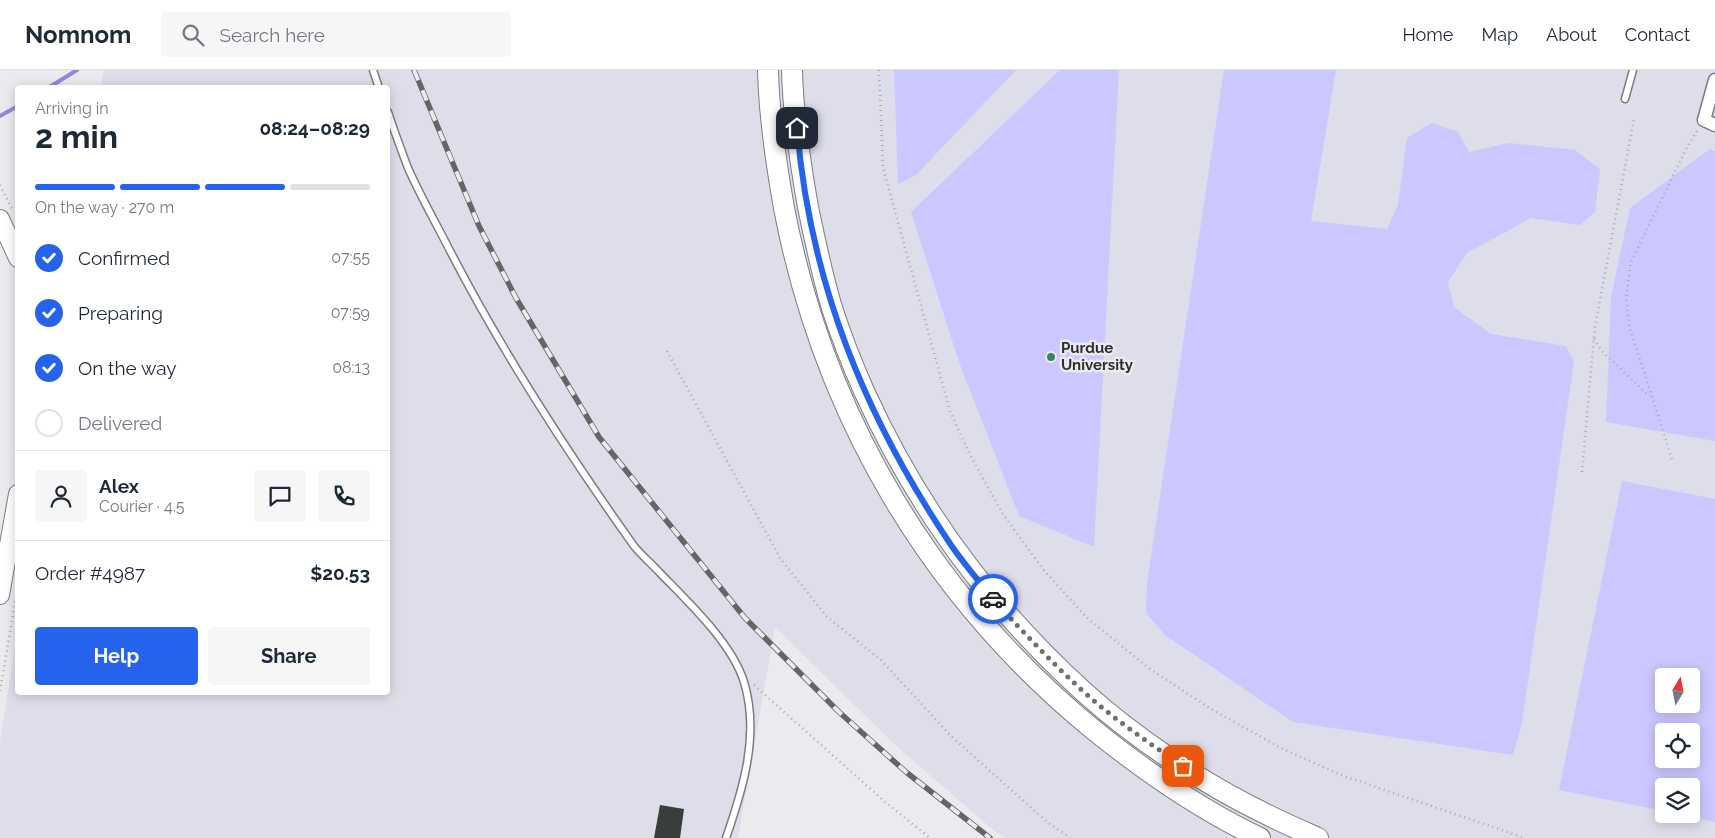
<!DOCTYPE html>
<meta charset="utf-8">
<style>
:root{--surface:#fff;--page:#f6f6f7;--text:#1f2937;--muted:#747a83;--line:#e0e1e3;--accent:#2563eb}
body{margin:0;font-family:Raleway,sans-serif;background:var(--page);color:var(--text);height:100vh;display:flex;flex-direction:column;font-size:19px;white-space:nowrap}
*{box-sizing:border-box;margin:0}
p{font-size:16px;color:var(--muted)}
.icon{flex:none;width:28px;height:28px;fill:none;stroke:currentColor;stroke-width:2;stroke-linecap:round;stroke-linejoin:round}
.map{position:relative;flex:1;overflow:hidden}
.side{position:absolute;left:15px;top:15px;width:375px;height:610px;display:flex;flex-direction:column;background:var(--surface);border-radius:5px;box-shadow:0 2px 12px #0003}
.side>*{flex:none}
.needle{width:32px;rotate:10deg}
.tools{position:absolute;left:1655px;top:598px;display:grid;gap:10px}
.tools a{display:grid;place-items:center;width:45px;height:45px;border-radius:5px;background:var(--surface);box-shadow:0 2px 12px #0003;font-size:25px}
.pin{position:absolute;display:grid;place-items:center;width:42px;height:42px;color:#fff;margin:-21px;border-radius:10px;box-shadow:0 2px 8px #0006}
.courier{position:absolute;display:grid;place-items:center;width:50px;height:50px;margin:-25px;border:4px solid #2563eb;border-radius:50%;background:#fff;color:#222;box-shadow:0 1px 6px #0007}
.summary em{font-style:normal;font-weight:700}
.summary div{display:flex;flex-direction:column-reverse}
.summary{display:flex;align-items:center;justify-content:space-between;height:85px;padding:0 20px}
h1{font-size:32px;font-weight:700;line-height:38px}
.bar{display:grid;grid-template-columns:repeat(4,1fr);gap:8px 5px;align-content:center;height:60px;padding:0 20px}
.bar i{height:6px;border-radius:4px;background:var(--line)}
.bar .active{background:var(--accent)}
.bar p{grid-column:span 4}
.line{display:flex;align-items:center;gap:12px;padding:0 20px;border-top:1px solid var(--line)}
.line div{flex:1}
.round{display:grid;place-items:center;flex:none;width:52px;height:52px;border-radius:5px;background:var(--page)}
ol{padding:0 20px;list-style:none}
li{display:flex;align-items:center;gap:15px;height:55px}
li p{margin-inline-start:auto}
li .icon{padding:5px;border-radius:50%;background:var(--accent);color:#fff;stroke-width:4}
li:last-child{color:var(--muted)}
li i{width:28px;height:28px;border:2px solid var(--line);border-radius:50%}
.primary-button{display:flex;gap:10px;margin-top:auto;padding:10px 20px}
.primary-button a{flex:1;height:58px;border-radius:5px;background:var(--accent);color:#fff;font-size:20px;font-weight:700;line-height:58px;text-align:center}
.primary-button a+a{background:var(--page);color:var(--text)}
header{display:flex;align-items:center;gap:30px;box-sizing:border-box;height:70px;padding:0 25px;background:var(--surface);border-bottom:1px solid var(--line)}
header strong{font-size:24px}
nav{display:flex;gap:28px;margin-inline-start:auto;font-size:18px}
.search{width:350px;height:45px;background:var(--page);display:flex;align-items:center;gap:12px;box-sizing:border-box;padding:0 18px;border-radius:5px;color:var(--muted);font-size:19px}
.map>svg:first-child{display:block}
</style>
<header>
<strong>Nomnom</strong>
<div class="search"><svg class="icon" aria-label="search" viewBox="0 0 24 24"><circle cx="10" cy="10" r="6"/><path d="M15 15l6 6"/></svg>Search here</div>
<nav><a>Home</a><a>Map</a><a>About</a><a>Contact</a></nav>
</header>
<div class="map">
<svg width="1715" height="768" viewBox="0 0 1715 768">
<rect width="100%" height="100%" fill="#eaeaef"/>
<!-- built -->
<path fill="#deddea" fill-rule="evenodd" d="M 104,0 L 1715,0 L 1715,768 L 1005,768 L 998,764 L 895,675 L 775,557 L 738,768 L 0,768 L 0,672 L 17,565 L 18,622 L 388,622 L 388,18 L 101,17 ZM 1664,606 L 1691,606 L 1691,634 L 1664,634 ZM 1664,661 L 1691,661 L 1691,689 L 1664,689 ZM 1664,716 L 1691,716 L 1691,744 L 1664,744 Z"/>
<!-- green -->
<g fill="#cbc7ff" fill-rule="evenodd">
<path d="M 894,0 L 1016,0 L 916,105 L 898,114 Z"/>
<path d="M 1060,0 L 1119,0 L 1094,477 L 1019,446 L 959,292 L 911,142 Z"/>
<path d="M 1224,0 L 1336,0 L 1311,151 L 1387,159 L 1398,135 L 1407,68 L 1432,53 L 1458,62 L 1469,82 L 1509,73 L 1575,80 L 1600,99 L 1595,142 L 1580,155 L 1531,148 L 1467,183 L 1448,212 L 1454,237 L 1491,264 L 1566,276 L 1574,291 L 1522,653 L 1513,685 L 1293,652 L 1165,565 L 1146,543 L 1147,513 Z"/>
<path d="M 1710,79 L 1715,81 L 1715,371 L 1606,352 L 1611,228 L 1630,138 Z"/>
<path d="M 1622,411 L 1715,429 L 1715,752 L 1676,744 L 1691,744 L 1691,716 L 1664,716 L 1664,741 L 1559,720 ZM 1664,606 L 1691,606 L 1691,634 L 1664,634 ZM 1691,661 L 1691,689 L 1664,689 L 1664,661 Z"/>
</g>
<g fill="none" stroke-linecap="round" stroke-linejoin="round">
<!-- stream -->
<g stroke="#9388df" stroke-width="4">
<path d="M 48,18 L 77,0"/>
<path d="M 0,46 L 18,36"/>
</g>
</g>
<!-- building -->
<path fill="#393e3b" d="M 660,735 L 684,739 L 680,768 L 654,768 Z"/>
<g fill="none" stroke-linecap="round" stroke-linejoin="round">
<!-- lane casing -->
<g stroke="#7c7c81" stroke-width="9">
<g id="lane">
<path d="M 373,0 L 379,18"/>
<path d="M 1625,29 L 1633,0"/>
<path d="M 388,42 C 394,61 401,79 408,98 C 419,123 433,148 446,173 C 500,279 565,379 634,476 C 642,486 652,494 660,503 C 688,532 732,573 744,612 C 760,664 743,719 726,768"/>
</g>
</g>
<!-- street casing -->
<g stroke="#7c7c81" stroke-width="15">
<path id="street" d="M 1715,10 L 1704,50 L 1715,55"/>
</g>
<!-- secondary casing -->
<g stroke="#7c7c81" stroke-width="20">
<g id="secondary">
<path d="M 0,149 L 18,188"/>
<path d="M 0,525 L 18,424"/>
</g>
</g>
<!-- primary casing -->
<g stroke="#7c7c81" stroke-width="22">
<g id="primary">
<path d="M 768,0 C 769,47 776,93 784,138 C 824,347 931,527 1095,661 C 1146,702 1201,740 1260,768"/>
<path d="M 792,0 C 793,46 800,92 808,137 C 815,171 822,205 832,238 C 841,266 852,294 864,321 C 916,436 990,537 1084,622 C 1135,668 1202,713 1264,743 C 1281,752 1300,760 1318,768"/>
</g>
</g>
<!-- path -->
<g stroke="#a7a7ab" stroke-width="2.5" stroke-dasharray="1 4" stroke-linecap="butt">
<path d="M 879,0 L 883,98 L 950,341 L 969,383 L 1002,443 L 1043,499 L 1086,547 L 1150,599 L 1211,639 L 1283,679 L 1341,705 L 1525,768"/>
<path d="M 0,115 L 12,139"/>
<path d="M 1594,269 L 1601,280 L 1649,326"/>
<path d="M 667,281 L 780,488 L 826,546 L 881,590 L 952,667 L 1046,751 L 1070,768"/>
<path d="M 1672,389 L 1630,259 L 1626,228 L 1631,192 L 1685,81 L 1698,59"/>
<path d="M 1582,402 L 1595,256 L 1634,49"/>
<path d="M 754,615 L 884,731 L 930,768"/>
<path d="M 0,621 L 16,527"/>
</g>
<!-- lane -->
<use href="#lane" stroke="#fff" stroke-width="6"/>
<!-- street -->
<use href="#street" stroke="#fff" stroke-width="12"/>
<!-- secondary -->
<use href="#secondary" stroke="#fff" stroke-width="18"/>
<!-- primary -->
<use href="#primary" stroke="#fff" stroke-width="20"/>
<!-- rail casing -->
<g stroke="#656568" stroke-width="5.5">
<path id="rail" d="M 414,0 L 479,156 L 516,228 L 599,367 L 745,548 L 839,642 L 906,702 L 990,768"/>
</g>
<!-- rail -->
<use href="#rail" stroke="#eaeaef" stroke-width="4" stroke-dasharray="11" stroke-linecap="butt"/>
</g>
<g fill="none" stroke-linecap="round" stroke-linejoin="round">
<!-- done -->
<path stroke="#707073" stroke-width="5" stroke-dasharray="0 9" d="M 993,529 C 1022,561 1052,593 1084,622 C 1115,650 1149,673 1183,696"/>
<!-- route -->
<path stroke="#2563eb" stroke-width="6" d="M 797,58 C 810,213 865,347 951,475 C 964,494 979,511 993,529"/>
</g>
<!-- markers -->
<circle fill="#34885b" stroke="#eaeaef" stroke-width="2" cx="1051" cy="287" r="5"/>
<g text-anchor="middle" stroke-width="5" stroke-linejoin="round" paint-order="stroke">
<!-- poi labels -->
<g font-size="15" font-weight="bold" fill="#2e2e30" stroke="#eaeaef" text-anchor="start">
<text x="1061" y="283">Purdue<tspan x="1061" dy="17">University</tspan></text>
</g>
</g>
</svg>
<div class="tools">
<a><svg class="needle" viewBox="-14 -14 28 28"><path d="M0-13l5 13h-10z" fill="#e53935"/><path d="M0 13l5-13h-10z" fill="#747a83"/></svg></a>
<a><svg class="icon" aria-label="locate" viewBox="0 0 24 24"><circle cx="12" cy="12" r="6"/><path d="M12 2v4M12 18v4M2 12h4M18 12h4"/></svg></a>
<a><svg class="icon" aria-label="layers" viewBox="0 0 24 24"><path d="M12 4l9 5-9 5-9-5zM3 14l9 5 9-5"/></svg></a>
</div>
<div class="pin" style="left:1183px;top:696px;background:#ea580c"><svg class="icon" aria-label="bag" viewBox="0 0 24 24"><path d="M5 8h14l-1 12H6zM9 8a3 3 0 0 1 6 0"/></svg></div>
<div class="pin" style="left:797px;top:58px;background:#1f2937"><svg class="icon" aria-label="home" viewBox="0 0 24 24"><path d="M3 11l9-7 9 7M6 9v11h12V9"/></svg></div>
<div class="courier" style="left:993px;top:529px"><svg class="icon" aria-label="car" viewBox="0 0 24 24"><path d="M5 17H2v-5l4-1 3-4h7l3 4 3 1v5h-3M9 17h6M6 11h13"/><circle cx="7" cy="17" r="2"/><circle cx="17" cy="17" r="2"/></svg></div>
<section class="side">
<div class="summary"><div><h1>2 min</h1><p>Arriving in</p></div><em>08:24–08:29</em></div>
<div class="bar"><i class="active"></i><i class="active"></i><i class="active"></i><i></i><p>On the way · 270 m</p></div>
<ol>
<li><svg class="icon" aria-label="check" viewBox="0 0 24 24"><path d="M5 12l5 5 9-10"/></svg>Confirmed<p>07:55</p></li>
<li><svg class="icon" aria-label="check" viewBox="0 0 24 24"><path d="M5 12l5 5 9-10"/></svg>Preparing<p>07:59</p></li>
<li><svg class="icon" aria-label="check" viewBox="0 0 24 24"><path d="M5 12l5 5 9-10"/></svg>On the way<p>08:13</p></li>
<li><i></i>Delivered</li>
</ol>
<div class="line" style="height:90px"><a class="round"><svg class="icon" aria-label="person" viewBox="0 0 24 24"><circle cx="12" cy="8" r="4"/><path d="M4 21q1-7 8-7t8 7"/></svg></a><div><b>Alex</b><p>Courier · 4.5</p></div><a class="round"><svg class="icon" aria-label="chat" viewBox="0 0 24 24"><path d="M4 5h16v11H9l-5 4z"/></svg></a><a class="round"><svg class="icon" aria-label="phone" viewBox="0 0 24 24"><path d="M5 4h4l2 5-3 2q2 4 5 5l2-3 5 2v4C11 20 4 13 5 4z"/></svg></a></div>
<div class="line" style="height:65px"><div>Order #4987</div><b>$20.53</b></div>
<div class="primary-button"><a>Help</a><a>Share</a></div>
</section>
</div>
